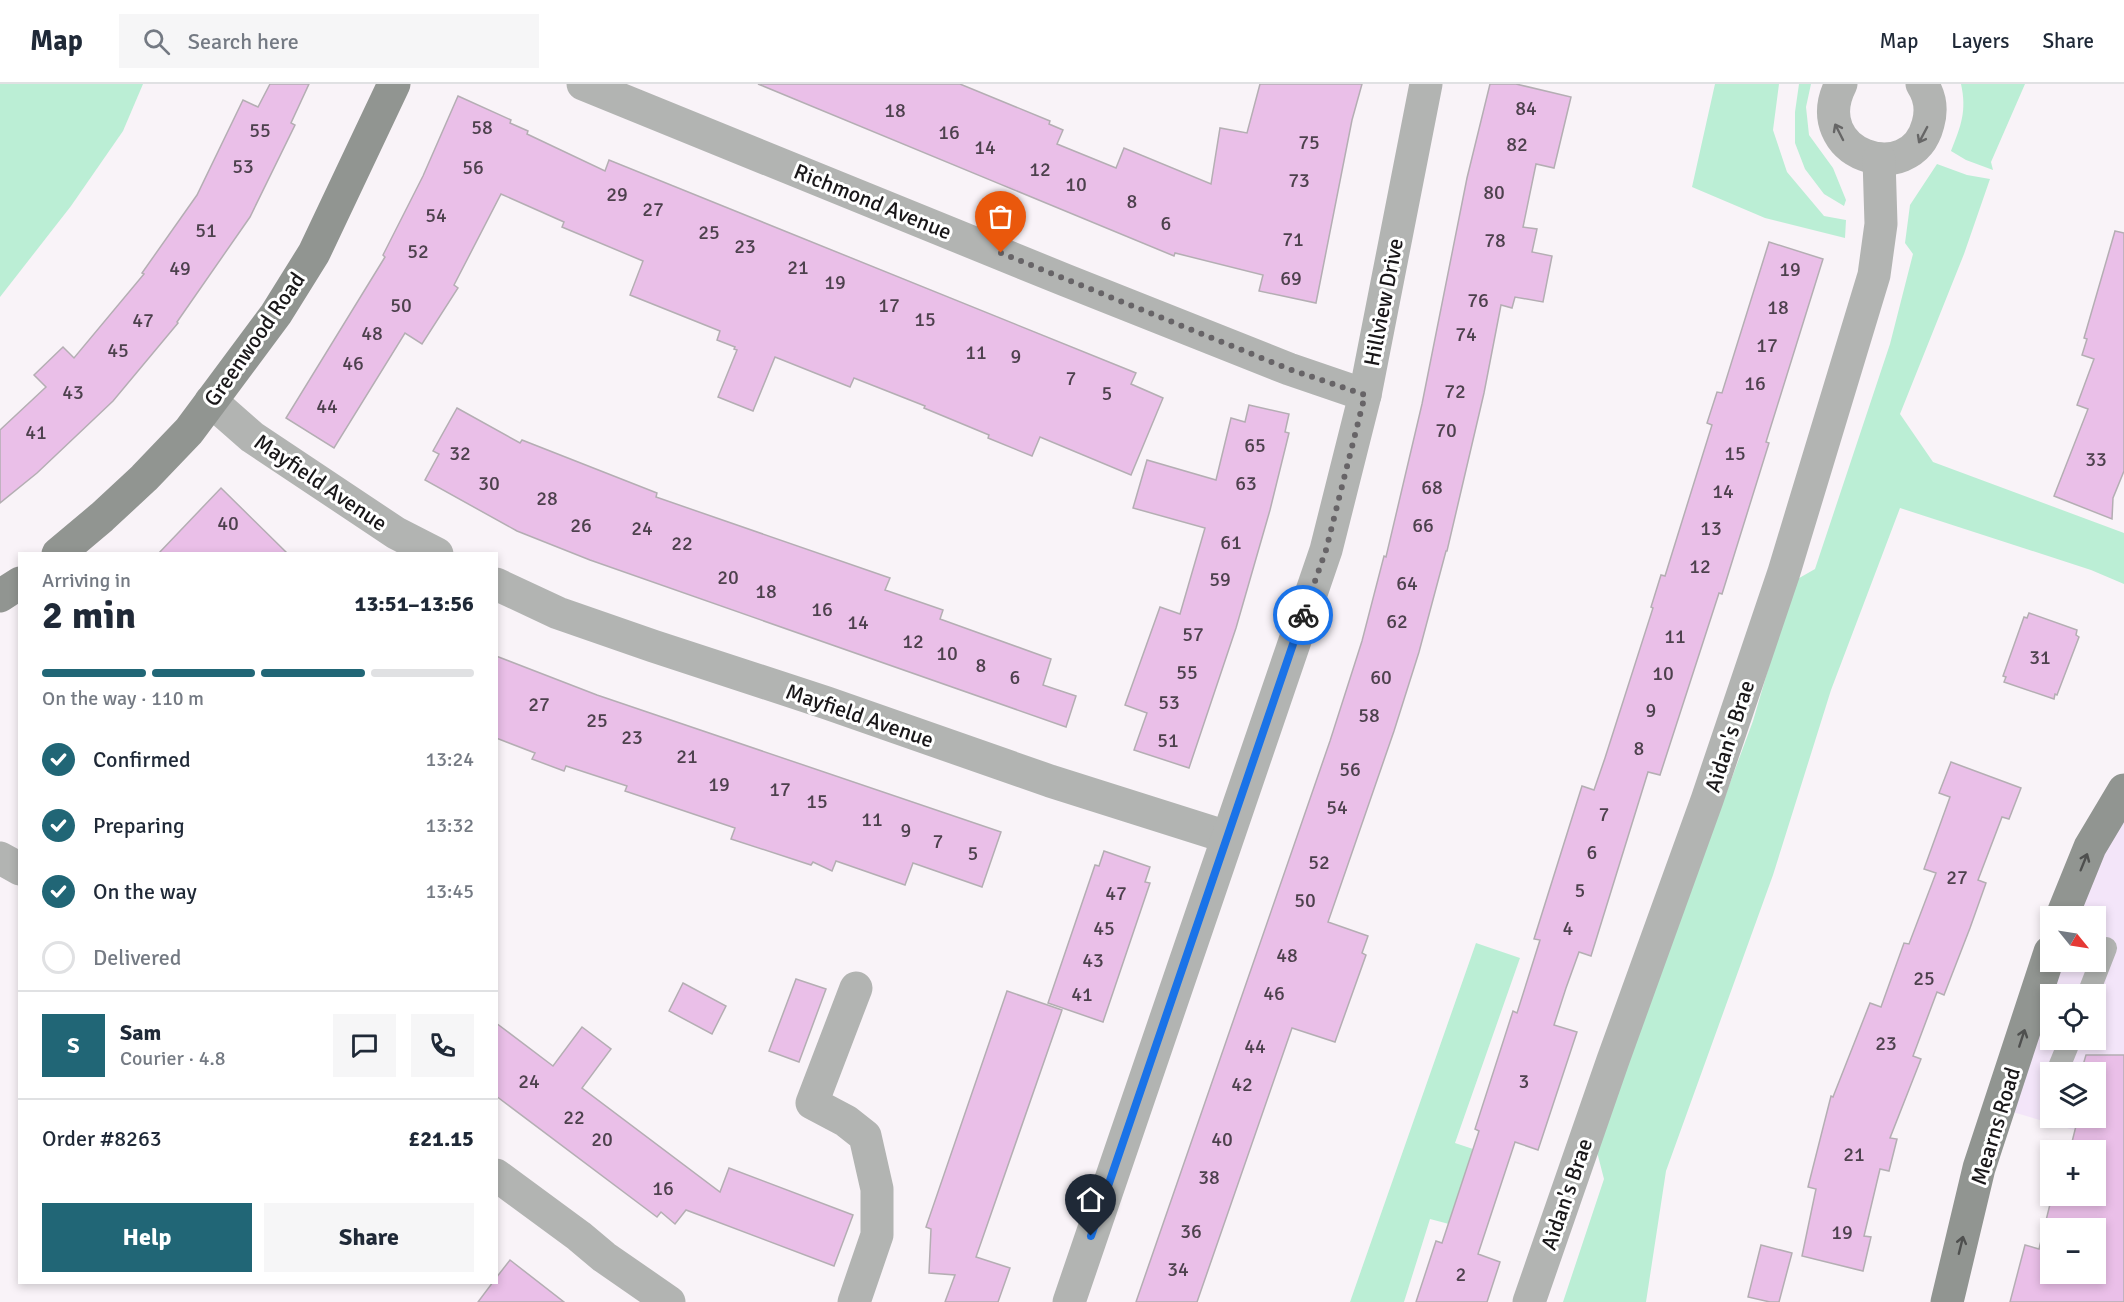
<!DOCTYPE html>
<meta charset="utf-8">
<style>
:root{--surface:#fff;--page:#f6f6f7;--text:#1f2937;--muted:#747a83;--line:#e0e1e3;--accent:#216676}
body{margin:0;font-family:Signika,sans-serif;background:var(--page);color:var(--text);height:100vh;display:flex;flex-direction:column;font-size:22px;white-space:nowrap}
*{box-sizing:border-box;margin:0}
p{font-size:20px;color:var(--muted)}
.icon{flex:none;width:33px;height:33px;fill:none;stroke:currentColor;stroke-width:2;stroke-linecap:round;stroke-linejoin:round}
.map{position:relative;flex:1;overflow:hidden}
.sheet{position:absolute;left:18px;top:468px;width:480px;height:732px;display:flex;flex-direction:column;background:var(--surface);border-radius:0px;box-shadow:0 3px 9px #0003}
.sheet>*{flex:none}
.needle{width:39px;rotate:120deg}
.fabs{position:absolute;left:2040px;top:822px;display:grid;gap:12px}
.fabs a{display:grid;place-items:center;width:66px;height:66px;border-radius:0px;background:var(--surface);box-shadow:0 3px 9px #0003;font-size:30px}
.pin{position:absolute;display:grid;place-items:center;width:51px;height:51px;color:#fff;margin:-62px -26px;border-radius:50% 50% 50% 0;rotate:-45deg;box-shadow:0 0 6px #0007}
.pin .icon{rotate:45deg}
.courier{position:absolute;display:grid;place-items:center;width:60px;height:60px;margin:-30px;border:4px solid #1a73e8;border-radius:50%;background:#fff;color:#222;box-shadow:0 2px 8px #0007}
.headline em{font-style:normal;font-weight:700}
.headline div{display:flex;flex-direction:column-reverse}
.headline{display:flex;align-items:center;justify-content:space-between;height:102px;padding:0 24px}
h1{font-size:39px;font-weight:700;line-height:45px}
.bar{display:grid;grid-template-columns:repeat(4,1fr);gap:9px 6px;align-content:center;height:72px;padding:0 24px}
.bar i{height:8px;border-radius:4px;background:var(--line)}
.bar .current{background:var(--accent)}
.bar p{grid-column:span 4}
.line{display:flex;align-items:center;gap:15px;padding:0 24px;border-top:2px solid var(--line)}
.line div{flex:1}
.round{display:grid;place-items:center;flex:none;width:63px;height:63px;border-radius:0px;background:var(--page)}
ol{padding:0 24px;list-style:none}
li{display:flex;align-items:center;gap:18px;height:66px}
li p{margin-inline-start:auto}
li .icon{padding:6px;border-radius:50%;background:var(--accent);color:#fff;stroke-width:4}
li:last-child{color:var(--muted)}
li i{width:33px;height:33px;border:3px solid var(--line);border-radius:50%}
.action{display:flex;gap:12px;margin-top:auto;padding:12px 24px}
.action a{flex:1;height:69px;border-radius:0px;background:var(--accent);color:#fff;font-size:24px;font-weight:700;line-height:69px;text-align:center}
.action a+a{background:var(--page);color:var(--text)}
header{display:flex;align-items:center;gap:36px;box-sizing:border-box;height:84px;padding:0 30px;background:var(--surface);border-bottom:2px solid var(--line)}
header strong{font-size:28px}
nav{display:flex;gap:33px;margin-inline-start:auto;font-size:21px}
.search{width:420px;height:54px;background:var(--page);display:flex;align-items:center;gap:15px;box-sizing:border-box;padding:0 21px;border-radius:0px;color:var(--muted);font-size:22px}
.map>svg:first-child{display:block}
</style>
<header>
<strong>Map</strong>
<div class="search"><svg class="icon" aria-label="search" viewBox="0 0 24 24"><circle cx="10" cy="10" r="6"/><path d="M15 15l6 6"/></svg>Search here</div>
<nav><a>Map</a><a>Layers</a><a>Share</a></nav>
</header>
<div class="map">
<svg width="2124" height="1218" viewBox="0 0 2124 1218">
<rect width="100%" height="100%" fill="#f9f3f8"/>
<!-- commercial -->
<path fill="#f3e5f9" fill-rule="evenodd" d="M 2124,706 L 2124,1061 L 1999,1024 L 2050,878 L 2096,878 L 2096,832 L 2062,832 ZM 2050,910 L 2096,910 L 2096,956 L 2050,956 ZM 2050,988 L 2096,988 L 2096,1034 L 2050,1034 Z"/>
<!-- green -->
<g fill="#bbeed5">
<path d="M 0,0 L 143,0 L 123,47 L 71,122 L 0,213 Z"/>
<path d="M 1715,0 L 1779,0 L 1773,46 L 1787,88 L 1824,132 L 1846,136 L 1845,154 L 1765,134 L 1692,103 Z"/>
<path d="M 1799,0 L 1811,0 L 1806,23 L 1809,51 L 1833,84 L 1846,116 L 1844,122 L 1824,110 L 1805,85 L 1795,59 L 1795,28 Z"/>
<path d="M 1961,0 L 2025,0 L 1991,78 L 1993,86 L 1966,76 L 1951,67 C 1961,42 1967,27 1961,0 Z"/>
<path d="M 1937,80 L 1967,91 L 1990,95 L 1964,170 L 1900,330 L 1933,378 L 2124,449 L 2124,500 L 2091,486 L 1900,424 L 1831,606 L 1773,791 L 1666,1087 L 1646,1218 L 1563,1218 L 1604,1095 L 1597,1068 L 1684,823 L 1753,637 L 1794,497 L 1815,485 L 1890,260 L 1913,170 L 1905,159 L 1910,121 Z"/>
<path d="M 1476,859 L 1520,874 L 1455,1059 L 1473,1065 L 1449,1140 L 1430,1135 L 1404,1218 L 1350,1218 Z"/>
</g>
<!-- building -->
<g fill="#eabfe8" stroke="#b4aeb3" stroke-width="1.5" fill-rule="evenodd">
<path d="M 270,0 L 309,0 L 291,39 L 295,41 L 250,133 L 177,238 L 178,239 L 113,317 L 37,389 L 0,419 L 0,346 L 46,303 L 34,291 L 63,263 L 74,274 L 144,190 L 142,189 L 197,111 L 243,16 L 258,23 Z"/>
<path d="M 758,0 L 960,0 L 1050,37 L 1049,40 L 1063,46 L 1057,60 L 1116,84 L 1124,64 L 1211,100 L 1220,44 L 1247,49 L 1260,0 L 1362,0 L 1352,36 L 1316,219 L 1259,207 L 1263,191 L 1175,169 L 1174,172 Z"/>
<path d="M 1490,0 L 1516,0 L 1571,13 L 1554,84 L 1536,80 L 1523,143 L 1537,145 L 1532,168 L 1552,172 L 1543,218 L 1515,213 L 1512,224 L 1501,221 L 1484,309 L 1447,467 L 1446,467 L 1419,568 L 1394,647 L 1328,838 L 1368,852 L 1362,869 L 1366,871 L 1335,958 L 1292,944 L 1197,1218 L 1136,1218 L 1330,657 L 1362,557 L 1384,472 L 1386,473 L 1422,320 L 1467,94 Z"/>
<path d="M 458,12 L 511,36 L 510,39 L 528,47 L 527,50 L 605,87 L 609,76 L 1136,289 L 1131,300 L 1163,314 L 1131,391 L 1040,353 L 1032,372 L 988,354 L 989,351 L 924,324 L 925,322 L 854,294 L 850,303 L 775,273 L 753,327 L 718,313 L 737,266 L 734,265 L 735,263 L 717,256 L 720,247 L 630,211 L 643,177 L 562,143 L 564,138 L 501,110 L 454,201 L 458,204 L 422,260 L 405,249 L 334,364 L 286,334 L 385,173 L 383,171 L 423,92 Z"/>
<path d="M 2115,147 L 2124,149 L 2124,387 L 2113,414 L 2112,435 L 2054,412 L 2088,325 L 2077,321 L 2094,275 L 2082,271 L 2087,255 L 2084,254 Z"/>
<path d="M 1769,158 L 1823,175 L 1766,358 L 1769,359 L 1722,510 L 1719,509 L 1660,691 L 1648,688 L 1591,872 L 1579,868 L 1566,904 L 1554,941 L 1577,948 L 1538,1066 L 1515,1058 L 1478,1170 L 1500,1178 L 1487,1218 L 1416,1218 L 1436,1157 L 1442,1159 L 1479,1047 L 1475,1045 L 1513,927 L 1517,929 L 1540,856 L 1534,855 L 1582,702 L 1594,706 L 1605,674 L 1653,524 L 1651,523 L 1661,491 L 1665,492 L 1712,341 L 1707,339 L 1717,308 L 1722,309 Z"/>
<path d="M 1249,321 L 1289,330 L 1285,348 L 1289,349 L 1270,426 L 1236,544 L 1189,684 L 1134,666 L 1147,629 L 1125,621 L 1160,523 L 1180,530 L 1205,444 L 1133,424 L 1147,376 L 1216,396 L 1231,334 L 1245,338 Z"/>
<path d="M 457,324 L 520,359 L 522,356 L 657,409 L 656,413 L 890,494 L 885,506 L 943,526 L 940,535 L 1051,575 L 1043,601 L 1076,612 L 1066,643 L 590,476 L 517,447 L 425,396 L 439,370 L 433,367 Z"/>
<path d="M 221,404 L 288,470 L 158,470 Z"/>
<path d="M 2029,529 L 2077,546 L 2076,551 L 2079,553 L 2057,611 L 2055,610 L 2054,615 L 2004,598 L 2006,593 L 2003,592 L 2024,533 L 2027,534 Z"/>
<path d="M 496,572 L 597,611 L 1001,748 L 982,803 L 913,779 L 905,801 L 836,777 L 832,787 L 813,778 L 811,781 L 731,755 L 735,744 L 625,707 L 627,702 L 566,682 L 564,687 L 532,675 L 535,669 L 496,654 Z"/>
<path d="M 1951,678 L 2021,704 L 2009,735 L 2002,733 L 1978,796 L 1986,799 L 1970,844 L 1944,911 L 1937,908 L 1913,972 L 1921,975 L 1890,1054 L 1897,1055 L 1889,1087 L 1880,1085 L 1864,1152 L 1871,1153 L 1863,1187 L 1802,1172 L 1816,1105 L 1808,1103 L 1831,1012 L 1833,1013 L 1870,919 L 1881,923 L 1904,859 L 1909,860 L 1936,789 L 1924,785 L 1950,713 L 1939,709 Z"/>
<path d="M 1104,767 L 1150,783 L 1145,798 L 1150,799 L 1103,938 L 1048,919 L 1095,781 L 1099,782 Z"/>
<path d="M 796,895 L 826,905 L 799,978 L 769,967 Z"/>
<path d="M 683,899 L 726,922 L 712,950 L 669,927 Z"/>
<path d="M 1007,907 L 1062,926 L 976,1173 L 1010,1184 L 998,1218 L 945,1218 L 955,1191 L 929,1189 L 931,1145 L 926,1143 Z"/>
<path d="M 496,939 L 553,982 L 582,943 L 611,965 L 582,1004 L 720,1108 L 729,1084 L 853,1131 L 834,1182 L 686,1126 L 675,1140 L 661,1128 L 657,1133 L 496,1012 Z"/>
<path d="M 2086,971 L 2124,971 L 2124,1218 L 2010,1218 L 2025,1161 L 2039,1165 L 2052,1112 L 2096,1112 L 2096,1066 L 2070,1066 L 2076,1042 L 2065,1039 L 2067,1034 L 2096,1034 L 2096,988 L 2081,988 ZM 2050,1144 L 2096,1144 L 2096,1190 L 2050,1190 Z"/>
<path d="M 1761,1161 L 1792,1169 L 1779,1218 L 1770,1218 L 1748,1213 Z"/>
<path d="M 510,1176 L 564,1218 L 478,1218 L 493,1198 L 496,1198 L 496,1194 Z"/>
</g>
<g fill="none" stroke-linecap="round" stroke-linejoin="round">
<!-- lane -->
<g stroke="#b2b4b2" stroke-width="22">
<path d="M 2088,910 L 2106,864"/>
<path d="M 2057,988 L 2070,956"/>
</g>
<!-- street -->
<g stroke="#b2b4b2" stroke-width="33">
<path d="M 583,0 L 1065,196 L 1289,285 L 1365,311"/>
<path d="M 1841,0 C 1805,70 1911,106 1928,40 C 1932,26 1930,12 1922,0"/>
<path d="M 211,317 L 252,353 L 396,449 L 437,470"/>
<path d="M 496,500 L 558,529 L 653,562 L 827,619 L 1050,697 L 1227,753"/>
<path d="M 0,774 L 20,785"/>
<path d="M 496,1091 L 579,1152 L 604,1173 L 669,1218"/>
<path d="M 854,1218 L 877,1151 L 877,1105 L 865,1052 L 846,1037 L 812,1019 L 856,904"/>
<path d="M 1069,1218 L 1326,466 L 1365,311 L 1426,0"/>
<path d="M 1529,1218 L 1613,976 L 1707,716 L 1784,488 L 1874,191 L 1881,140 L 1879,75"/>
</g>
<!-- secondary -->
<g stroke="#919591" stroke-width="33">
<path d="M 58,470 L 102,433 L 144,394 L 189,347 L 276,230 L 314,169 L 394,0"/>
<path d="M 0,512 L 20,499"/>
<path d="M 2062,832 L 2090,763 L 2124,706"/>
<path d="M 1947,1218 L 1979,1084 L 2050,868"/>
</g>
</g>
<!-- one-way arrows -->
<defs><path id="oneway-shaft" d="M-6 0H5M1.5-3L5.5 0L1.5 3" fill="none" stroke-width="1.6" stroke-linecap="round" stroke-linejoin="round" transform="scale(1.5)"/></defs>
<g stroke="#666">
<use href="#oneway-shaft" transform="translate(1839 48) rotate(-117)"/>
<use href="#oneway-shaft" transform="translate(1923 51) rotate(118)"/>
</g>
<g stroke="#4f504f">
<use href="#oneway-shaft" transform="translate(2084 778) rotate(-68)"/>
<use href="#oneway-shaft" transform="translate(2022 954) rotate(-72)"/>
<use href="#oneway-shaft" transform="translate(1961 1161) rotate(-76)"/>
</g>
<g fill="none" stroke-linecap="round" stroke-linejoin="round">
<!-- done -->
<path stroke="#676467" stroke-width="6" stroke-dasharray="0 10.8" d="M 1001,169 L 1289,285 L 1365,311 L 1326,466 L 1303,531"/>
<!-- route -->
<path stroke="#1a73e8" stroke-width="8" d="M 1091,1152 L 1303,531"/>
</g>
<g text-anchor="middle" stroke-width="6" stroke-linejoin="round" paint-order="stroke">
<!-- number labels -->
<g font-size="20" fill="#4d414d">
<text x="1526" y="31">84</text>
<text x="895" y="33">18</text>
<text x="482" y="50">58</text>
<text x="260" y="53">55</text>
<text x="949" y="55">16</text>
<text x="1309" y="65">75</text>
<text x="1517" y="67">82</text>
<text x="985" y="70">14</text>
<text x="243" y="89">53</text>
<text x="473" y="90">56</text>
<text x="1040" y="92">12</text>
<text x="1299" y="103">73</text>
<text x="1076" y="107">10</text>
<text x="1494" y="115">80</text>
<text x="617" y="117">29</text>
<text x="1132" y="124">8</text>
<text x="653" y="132">27</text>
<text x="436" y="138">54</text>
<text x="1166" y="146">6</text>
<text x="206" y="153">51</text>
<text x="709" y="155">25</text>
<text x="1293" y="162">71</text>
<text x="1495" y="163">78</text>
<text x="745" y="169">23</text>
<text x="418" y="174">52</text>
<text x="798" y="190">21</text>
<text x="180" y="191">49</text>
<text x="1790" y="192">19</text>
<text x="1291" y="201">69</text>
<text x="835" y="205">19</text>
<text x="1478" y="223">76</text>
<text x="401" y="228">50</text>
<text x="889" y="228">17</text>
<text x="1778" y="230">18</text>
<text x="925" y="242">15</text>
<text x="143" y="243">47</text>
<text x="372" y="256">48</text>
<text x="1466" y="257">74</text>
<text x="1767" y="268">17</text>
<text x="118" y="273">45</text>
<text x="976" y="275">11</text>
<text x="1016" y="279">9</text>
<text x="353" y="286">46</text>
<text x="1071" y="301">7</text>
<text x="1755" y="306">16</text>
<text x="1455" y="314">72</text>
<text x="73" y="315">43</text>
<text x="1107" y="316">5</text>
<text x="327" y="329">44</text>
<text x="1446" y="353">70</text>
<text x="36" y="355">41</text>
<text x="1255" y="368">65</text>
<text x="460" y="376">32</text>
<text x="1735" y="376">15</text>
<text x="2096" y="382">33</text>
<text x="489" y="406">30</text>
<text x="1246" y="406">63</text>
<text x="1432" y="410">68</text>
<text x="1723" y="414">14</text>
<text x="547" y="421">28</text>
<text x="228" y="446">40</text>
<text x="581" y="448">26</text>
<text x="1423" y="448">66</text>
<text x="642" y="451">24</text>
<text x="1711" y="451">13</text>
<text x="1231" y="465">61</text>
<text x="682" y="466">22</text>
<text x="1700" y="489">12</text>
<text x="728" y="500">20</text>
<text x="1220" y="502">59</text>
<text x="1407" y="506">64</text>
<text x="766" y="514">18</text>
<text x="822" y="532">16</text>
<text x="1397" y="544">62</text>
<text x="858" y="545">14</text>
<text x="1193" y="557">57</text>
<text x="1675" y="559">11</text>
<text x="913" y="564">12</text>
<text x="947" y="576">10</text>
<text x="2040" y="580">31</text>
<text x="981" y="588">8</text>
<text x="1187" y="595">55</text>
<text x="1663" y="596">10</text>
<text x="1015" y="600">6</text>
<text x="1381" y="600">60</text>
<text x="1169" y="625">53</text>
<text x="539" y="627">27</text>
<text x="1651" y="633">9</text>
<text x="1369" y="638">58</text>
<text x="597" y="643">25</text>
<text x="632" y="660">23</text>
<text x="1168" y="663">51</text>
<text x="1639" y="671">8</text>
<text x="687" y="679">21</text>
<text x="1350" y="692">56</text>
<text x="719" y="707">19</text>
<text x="780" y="712">17</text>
<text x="817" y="724">15</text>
<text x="1337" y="730">54</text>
<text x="1604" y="737">7</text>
<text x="872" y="742">11</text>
<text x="906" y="753">9</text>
<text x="938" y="764">7</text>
<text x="1592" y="775">6</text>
<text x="973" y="776">5</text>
<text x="1319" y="785">52</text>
<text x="1957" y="800">27</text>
<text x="1580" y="813">5</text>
<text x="1116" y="816">47</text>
<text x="1305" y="823">50</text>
<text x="1104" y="851">45</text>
<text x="1568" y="851">4</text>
<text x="1287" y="878">48</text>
<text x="1093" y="883">43</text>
<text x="1924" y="901">25</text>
<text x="1274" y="916">46</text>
<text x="1082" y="917">41</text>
<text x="1886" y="966">23</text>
<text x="1255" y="969">44</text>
<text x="529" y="1004">24</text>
<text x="1524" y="1004">3</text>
<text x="1242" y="1007">42</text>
<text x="574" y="1040">22</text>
<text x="602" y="1062">20</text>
<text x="1222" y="1062">40</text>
<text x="1854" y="1077">21</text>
<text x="1209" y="1100">38</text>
<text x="663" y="1111">16</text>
<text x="1191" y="1154">36</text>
<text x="1842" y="1155">19</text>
<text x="1178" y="1192">34</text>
<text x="1461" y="1197">2</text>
</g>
<!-- street labels -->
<g font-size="22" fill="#191719" stroke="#fff">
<text transform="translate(873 117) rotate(22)" y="8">Richmond Avenue</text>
<text transform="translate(1383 218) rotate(-79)" y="8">Hillview Drive</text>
<text transform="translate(254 255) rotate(-55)" y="8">Greenwood Road</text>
<text transform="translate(321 398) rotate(34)" y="8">Mayfield Avenue</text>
<text transform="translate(860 631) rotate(19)" y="8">Mayfield Avenue</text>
<text transform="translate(1729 652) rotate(-72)" y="8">Aidan's Brae</text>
<text transform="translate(1995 1042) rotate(-73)" y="8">Mearns Road</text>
<text transform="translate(1566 1110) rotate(-71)" y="8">Aidan's Brae</text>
</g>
</g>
</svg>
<div class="fabs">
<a><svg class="needle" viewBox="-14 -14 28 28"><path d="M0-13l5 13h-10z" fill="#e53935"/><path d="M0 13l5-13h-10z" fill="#747a83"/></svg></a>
<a><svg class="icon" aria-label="locate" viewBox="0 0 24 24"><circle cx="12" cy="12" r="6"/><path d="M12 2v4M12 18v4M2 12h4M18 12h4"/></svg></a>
<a><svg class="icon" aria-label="layers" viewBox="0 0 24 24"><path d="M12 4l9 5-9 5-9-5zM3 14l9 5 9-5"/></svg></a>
<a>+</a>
<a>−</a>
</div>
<div class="pin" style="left:1001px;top:169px;background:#ea580c"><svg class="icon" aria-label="bag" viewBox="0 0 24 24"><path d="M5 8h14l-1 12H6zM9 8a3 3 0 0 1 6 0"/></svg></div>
<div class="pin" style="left:1091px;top:1152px;background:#1f2937"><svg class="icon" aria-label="home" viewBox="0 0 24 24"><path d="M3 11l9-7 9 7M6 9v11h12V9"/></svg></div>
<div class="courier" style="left:1303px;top:531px"><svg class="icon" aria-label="bike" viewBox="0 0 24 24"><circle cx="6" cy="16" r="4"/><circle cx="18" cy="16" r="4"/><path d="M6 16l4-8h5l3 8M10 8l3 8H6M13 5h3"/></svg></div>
<section class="sheet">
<div class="headline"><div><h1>2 min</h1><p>Arriving in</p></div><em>13:51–13:56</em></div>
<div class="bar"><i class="current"></i><i class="current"></i><i class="current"></i><i></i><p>On the way · 110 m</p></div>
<ol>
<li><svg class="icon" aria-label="check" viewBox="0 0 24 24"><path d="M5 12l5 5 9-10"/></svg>Confirmed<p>13:24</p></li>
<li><svg class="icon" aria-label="check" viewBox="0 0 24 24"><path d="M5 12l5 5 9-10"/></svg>Preparing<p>13:32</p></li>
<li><svg class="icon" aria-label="check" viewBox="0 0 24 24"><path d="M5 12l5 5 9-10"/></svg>On the way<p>13:45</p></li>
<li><i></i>Delivered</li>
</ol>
<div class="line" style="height:108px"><b class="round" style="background:var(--accent);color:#fff">S</b><div><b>Sam</b><p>Courier · 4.8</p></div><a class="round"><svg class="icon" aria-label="chat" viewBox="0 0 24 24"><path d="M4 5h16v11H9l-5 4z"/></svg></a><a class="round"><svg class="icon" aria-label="phone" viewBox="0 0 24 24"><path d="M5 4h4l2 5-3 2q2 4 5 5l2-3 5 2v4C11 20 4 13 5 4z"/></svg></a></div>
<div class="line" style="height:78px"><div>Order #8263</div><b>£21.15</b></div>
<div class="action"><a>Help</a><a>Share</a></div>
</section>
</div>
